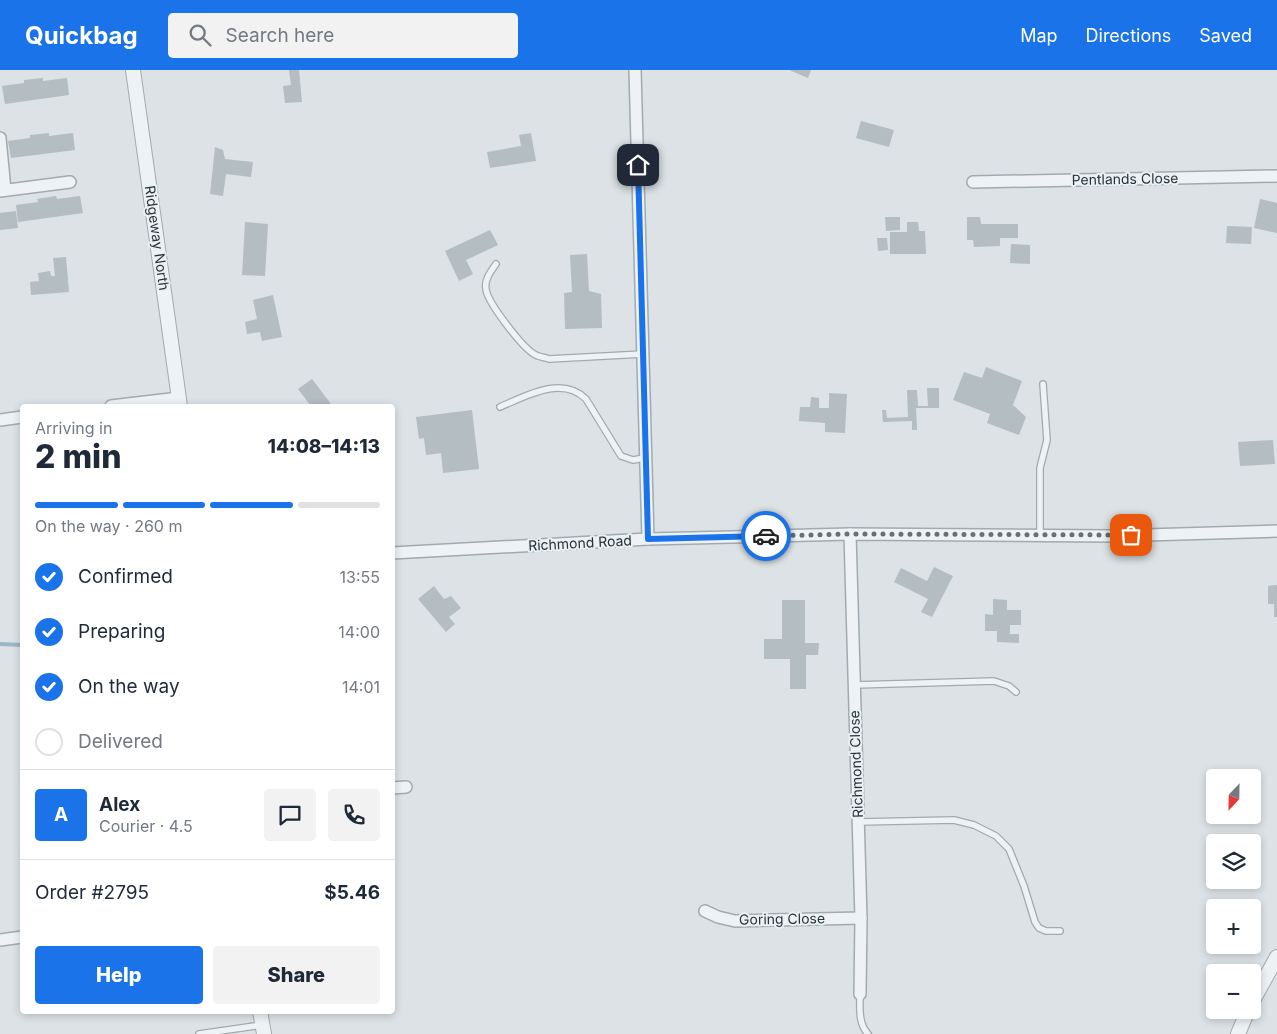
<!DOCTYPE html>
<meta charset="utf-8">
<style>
:root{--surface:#fff;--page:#f2f2f3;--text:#1f2937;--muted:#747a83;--line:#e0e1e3;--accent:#1a73e8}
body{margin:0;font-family:Inter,sans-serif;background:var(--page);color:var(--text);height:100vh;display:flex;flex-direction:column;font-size:19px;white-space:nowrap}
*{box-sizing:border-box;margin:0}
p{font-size:16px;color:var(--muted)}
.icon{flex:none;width:28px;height:28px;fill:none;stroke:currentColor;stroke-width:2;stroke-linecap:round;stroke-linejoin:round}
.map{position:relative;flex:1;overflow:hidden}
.side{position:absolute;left:20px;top:334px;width:375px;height:610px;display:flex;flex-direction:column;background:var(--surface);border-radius:5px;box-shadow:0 2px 8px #0003}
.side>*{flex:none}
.needle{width:32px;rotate:202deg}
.controls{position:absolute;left:1206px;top:699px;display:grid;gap:10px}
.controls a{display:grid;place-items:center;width:55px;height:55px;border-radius:5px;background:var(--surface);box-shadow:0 2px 8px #0003;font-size:25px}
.pin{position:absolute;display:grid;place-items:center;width:42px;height:42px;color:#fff;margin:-21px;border-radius:10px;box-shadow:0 2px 8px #0006}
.courier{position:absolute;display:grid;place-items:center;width:50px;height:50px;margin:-25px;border:4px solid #1a73e8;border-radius:50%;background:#fff;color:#222;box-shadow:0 1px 6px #0007}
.head em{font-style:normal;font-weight:800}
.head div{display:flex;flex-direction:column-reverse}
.head{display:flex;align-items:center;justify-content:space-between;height:85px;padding:0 15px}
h1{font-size:32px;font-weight:800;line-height:38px}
.bar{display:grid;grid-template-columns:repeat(4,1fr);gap:8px 5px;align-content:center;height:60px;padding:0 15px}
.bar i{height:6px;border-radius:4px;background:var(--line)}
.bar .selected{background:var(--accent)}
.bar p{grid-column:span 4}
.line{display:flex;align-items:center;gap:12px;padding:0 15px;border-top:1px solid var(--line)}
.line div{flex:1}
.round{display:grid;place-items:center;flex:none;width:52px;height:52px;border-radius:5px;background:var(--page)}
ol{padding:0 15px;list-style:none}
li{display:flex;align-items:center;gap:15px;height:55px}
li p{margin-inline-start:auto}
li .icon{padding:5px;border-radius:50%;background:var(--accent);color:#fff;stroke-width:4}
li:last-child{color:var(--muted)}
li i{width:28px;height:28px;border:2px solid var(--line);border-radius:50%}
.primary-button{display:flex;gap:10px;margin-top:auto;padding:10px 15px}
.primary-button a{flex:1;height:58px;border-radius:5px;background:var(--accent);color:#fff;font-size:20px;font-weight:800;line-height:58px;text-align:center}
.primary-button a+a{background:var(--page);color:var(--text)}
header{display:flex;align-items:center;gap:30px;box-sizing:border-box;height:70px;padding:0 25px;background:var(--accent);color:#fff}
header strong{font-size:24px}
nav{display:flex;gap:28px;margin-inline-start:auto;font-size:18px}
.search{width:350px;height:45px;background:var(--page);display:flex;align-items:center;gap:12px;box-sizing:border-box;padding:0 18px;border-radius:5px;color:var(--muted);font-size:19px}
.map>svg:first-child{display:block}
</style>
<header>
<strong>Quickbag</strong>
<div class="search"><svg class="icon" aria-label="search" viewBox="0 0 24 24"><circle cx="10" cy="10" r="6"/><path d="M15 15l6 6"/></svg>Search here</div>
<nav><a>Map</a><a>Directions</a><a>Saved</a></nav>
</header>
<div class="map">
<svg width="1277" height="964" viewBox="0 0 1277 964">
<rect width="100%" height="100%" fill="#dce2e5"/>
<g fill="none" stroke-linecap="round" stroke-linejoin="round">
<!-- stream -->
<path stroke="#98b9c4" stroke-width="4" d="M 0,574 L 22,575"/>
</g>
<!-- building -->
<g fill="#b4bdc2">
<path d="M 289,0 L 299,0 L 302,32 L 285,33 L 283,16 L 291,15 Z"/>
<path d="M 789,0 L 811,0 L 808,8 Z"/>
<path d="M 43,8 L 43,11 L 67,8 L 69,25 L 5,34 L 2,16 L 24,13 L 24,10 Z"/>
<path d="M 861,51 L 894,60 L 889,77 L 856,68 Z"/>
<path d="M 49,63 L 49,66 L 73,63 L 75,80 L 11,88 L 8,71 L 30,68 L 30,65 Z"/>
<path d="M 531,63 L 536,91 L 490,98 L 487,82 L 521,76 L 519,65 Z"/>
<path d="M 215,77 L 223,80 L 225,89 L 253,92 L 251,107 L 226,104 L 223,126 L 210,124 Z"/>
<path d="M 56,126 L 57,129 L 80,126 L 83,143 L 18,152 L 16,135 L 38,132 L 37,129 Z"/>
<path d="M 1260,129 L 1277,133 L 1277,163 L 1254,158 Z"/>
<path d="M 16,141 L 18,158 L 0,160 L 0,143 Z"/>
<path d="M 885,147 L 900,147 L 900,160 L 886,161 Z"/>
<path d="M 967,147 L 980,147 L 981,154 L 1018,154 L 1018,168 L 1000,168 L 1000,176 L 974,177 L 973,170 L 967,170 Z"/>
<path d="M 245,152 L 268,154 L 265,206 L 242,205 Z"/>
<path d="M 907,152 L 918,152 L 919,161 L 925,161 L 926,184 L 890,184 L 890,162 L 907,162 Z"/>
<path d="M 1227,156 L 1252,157 L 1251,174 L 1226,173 Z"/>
<path d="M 490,160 L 498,175 L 466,190 L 473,204 L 459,211 L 445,181 Z"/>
<path d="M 877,168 L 887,168 L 888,180 L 878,181 Z"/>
<path d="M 1011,174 L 1030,175 L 1030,194 L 1010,193 Z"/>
<path d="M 587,184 L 589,221 L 601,224 L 602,258 L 565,259 L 564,223 L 572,222 L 570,185 Z"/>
<path d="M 66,187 L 69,222 L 31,225 L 30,212 L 39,211 L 38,203 L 50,201 L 51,206 L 55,206 L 53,188 Z"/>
<path d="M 273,225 L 282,267 L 262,271 L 260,262 L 247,264 L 245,252 L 257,249 L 253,230 Z"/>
<path d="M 986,297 L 1022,311 L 1013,335 L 1026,347 L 1019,365 L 987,353 L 990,344 L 953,330 L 964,302 L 982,308 Z"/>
<path d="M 312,309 L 331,334 L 328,336 L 311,336 L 298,319 Z"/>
<path d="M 927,318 L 939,318 L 939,338 L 916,338 L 917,360 L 912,360 L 912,351 L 883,352 L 882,340 L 886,340 L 887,348 L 908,347 L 907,320 L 917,320 L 918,336 L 928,336 Z"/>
<path d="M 829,323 L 847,324 L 845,363 L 825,362 L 825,353 L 799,351 L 800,337 L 810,337 L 811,327 L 819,328 L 819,338 L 829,338 Z"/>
<path d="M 472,340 L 479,399 L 443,403 L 441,383 L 426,385 L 424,368 L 419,369 L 416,347 Z"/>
<path d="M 1273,370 L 1275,394 L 1240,396 L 1238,372 Z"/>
<path d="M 934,497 L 953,506 L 932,547 L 921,542 L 928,529 L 894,512 L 901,498 L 927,511 Z"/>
<path d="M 1277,515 L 1277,547 L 1274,547 L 1274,534 L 1268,534 L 1268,516 Z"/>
<path d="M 434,516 L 444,529 L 451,526 L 461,538 L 449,547 L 455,554 L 446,562 L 418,529 Z"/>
<path d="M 993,529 L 1007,530 L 1007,540 L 1021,540 L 1021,555 L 1010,555 L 1010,564 L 1019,564 L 1019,573 L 997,572 L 997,561 L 985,561 L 985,544 L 993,545 Z"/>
<path d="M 782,530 L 805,530 L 805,573 L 819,573 L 818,585 L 806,585 L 806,619 L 790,619 L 790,589 L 764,589 L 764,569 L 782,569 Z"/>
</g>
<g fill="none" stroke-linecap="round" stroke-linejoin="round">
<!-- service casing -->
<g stroke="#a2aaaf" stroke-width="8">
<g id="service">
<path d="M 496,194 C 491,201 484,210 486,219 C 487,232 522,277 534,284 C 538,287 544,287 549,289 L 643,284"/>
<path d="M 500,337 C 526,326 562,305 586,329 L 621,386 L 633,390 L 645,388"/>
<path d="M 1040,465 L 1040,398 L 1047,370 L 1043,314"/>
<path d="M 854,615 L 994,611 L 1009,616 L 1016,622"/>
<path d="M 858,752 L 954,750 L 974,755 L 996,766 L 1009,779 L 1024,816 L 1035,852 L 1039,858 L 1046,861 L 1060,861"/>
<path d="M 860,924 C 860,938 858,953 868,964"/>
<path d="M 199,964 L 262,955"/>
</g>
</g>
<!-- minor casing -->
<g stroke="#a2aaaf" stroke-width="14">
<g id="minor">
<path d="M 635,0 L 648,469"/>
<path d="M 0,68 L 5,120"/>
<path d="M 973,112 L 1277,106"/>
<path d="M 0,121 L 70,112"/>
<path d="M 111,336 L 179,328"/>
<path d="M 0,350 L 22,347"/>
<path d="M 850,464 L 861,848 L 860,924"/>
<path d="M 392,483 L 648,469 L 850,464 L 1113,466 L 1277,461"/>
<path d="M 392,718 L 406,717"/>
<path d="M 705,841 L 718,847 L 735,851 L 861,848"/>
<path d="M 0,870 L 22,867"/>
</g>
</g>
<!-- tertiary casing -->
<g stroke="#a2aaaf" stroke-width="16">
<g id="tertiary">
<path d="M 133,0 L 180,336"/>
<path d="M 1252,932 L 1277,887"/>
<path d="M 260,941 L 264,964"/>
<path d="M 1238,964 L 1248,940"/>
</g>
</g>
<!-- service -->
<use href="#service" stroke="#eef2f4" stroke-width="5.5"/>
<!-- minor -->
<use href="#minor" stroke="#eef2f4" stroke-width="11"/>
<!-- tertiary -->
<use href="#tertiary" stroke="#eef2f4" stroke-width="14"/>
</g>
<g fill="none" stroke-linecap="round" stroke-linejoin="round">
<!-- done -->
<path stroke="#667076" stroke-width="5" stroke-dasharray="0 9" d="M 766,466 L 850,464 L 1131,465"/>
<!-- route -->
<path stroke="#1a73e8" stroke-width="6" d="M 638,95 L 648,469 L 766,466"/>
</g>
<g text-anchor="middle" stroke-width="4" stroke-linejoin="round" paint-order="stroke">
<!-- street labels -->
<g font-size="14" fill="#27333b" stroke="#ebf1f3">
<text transform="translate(1125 109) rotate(-1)" y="5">Pentlands Close</text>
<text transform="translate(157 168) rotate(82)" y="5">Ridgeway North</text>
<text transform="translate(580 473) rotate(-3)" y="5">Richmond Road</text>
<text transform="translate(856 694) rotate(-92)" y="5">Richmond Close</text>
<text transform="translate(782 849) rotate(-1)" y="5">Goring Close</text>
</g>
</g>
</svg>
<div class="controls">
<a><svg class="needle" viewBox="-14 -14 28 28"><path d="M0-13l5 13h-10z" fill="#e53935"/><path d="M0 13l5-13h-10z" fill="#747a83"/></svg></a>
<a><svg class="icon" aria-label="layers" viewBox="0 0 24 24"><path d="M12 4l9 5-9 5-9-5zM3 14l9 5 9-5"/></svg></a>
<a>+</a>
<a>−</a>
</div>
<div class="pin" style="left:1131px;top:465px;background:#ea580c"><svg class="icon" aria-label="bag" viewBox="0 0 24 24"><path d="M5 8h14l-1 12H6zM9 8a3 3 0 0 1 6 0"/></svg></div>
<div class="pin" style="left:638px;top:95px;background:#1f2937"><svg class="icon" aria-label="home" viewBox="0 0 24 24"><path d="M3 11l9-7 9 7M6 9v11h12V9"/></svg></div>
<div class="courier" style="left:766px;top:466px"><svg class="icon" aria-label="car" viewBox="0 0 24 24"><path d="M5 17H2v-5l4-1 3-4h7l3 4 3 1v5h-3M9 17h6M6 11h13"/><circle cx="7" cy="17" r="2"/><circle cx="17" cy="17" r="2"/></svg></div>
<section class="side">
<div class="head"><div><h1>2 min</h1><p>Arriving in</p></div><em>14:08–14:13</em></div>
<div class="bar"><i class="selected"></i><i class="selected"></i><i class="selected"></i><i></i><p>On the way · 260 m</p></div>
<ol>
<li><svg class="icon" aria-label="check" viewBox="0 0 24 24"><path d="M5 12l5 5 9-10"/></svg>Confirmed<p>13:55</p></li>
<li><svg class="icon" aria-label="check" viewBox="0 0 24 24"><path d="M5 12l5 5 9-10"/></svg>Preparing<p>14:00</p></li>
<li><svg class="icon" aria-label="check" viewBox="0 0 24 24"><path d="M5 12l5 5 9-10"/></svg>On the way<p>14:01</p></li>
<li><i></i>Delivered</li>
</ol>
<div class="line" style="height:90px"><b class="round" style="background:var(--accent);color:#fff">A</b><div><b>Alex</b><p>Courier · 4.5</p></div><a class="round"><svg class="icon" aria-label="chat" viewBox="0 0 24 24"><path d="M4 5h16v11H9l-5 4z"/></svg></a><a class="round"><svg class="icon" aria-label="phone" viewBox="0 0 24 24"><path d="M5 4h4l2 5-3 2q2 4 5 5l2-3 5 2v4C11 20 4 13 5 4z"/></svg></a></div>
<div class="line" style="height:65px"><div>Order #2795</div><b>$5.46</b></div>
<div class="primary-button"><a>Help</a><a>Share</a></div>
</section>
</div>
